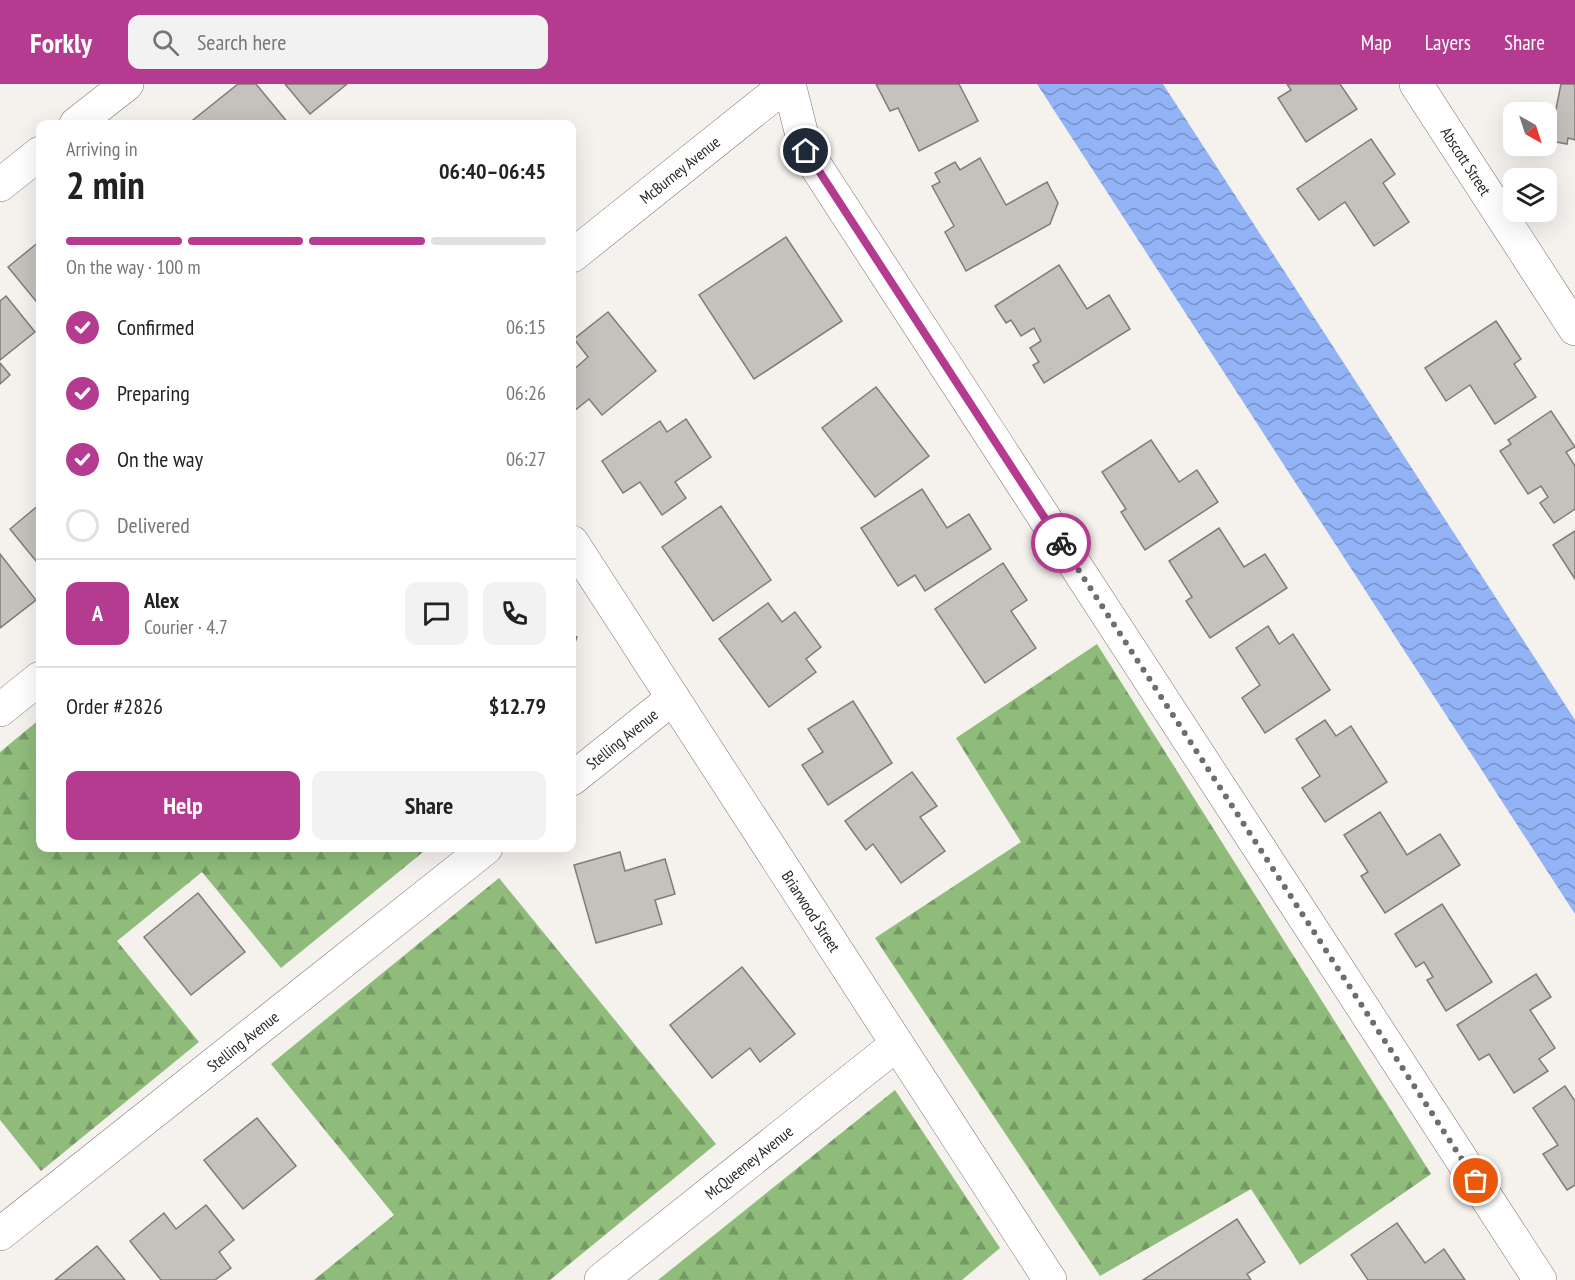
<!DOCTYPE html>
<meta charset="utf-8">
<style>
:root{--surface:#fff;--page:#f2f2f2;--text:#222;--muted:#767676;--line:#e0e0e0;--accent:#b43b8f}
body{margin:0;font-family:"PT Sans Narrow",sans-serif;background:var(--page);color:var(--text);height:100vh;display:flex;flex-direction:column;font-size:22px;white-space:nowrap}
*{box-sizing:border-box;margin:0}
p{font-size:20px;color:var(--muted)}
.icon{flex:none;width:33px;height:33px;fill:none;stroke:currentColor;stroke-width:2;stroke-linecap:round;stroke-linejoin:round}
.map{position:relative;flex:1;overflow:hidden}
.sheet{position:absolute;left:36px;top:36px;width:540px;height:732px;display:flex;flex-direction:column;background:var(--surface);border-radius:12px;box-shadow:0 6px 24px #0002}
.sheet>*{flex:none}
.needle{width:39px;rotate:141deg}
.tools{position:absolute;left:1503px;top:18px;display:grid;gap:12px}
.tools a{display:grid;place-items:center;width:54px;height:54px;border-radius:12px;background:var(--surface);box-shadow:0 6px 24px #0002;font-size:30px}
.pin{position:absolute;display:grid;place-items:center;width:51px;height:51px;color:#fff;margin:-26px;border:3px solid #fff;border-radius:50%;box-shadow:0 2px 6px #0007}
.courier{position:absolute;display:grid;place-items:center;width:60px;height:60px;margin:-30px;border:4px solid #b43b8f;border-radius:50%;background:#fff;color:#222;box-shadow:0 2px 8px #0007}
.head em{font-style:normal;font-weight:600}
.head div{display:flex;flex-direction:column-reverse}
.head{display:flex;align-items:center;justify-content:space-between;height:102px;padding:0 30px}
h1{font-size:39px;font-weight:600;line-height:45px}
.bar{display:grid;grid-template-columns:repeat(4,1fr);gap:9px 6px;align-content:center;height:72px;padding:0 30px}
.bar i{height:8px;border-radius:4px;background:var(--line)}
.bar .selected{background:var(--accent)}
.bar p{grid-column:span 4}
.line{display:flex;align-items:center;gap:15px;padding:0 30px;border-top:2px solid var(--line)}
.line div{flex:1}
.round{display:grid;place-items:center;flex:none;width:63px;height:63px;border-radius:12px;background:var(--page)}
ol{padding:0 30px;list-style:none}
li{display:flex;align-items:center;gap:18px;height:66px}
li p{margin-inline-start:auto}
li .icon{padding:6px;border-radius:50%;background:var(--accent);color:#fff;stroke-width:4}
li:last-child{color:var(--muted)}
li i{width:33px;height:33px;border:3px solid var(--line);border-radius:50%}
.button{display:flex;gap:12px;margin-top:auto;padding:12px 30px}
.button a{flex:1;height:69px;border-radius:12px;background:var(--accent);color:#fff;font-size:24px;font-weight:600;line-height:69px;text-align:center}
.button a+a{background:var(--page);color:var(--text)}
header{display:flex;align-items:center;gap:36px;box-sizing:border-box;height:84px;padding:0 30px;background:var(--accent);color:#fff}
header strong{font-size:28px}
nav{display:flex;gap:33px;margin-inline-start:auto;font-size:21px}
.search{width:420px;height:54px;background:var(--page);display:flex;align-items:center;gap:15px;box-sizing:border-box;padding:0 21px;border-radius:12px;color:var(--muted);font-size:22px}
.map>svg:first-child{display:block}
</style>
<header>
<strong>Forkly</strong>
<div class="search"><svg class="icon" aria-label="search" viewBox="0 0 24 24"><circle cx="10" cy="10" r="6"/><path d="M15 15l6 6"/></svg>Search here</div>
<nav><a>Map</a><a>Layers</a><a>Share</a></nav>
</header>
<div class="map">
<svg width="1575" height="1196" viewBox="0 0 1575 1196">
<defs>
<pattern id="forest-firs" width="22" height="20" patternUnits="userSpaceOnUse" patternTransform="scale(1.5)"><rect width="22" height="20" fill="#8fbc7b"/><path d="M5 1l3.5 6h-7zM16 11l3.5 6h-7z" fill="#759965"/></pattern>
<pattern id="water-waves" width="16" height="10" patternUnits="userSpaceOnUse" patternTransform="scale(1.5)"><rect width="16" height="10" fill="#92b3f5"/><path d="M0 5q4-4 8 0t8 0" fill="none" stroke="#7792c6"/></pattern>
</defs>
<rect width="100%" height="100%" fill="#f5f1ed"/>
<!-- forest -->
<g fill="url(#forest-firs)">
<path d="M 1097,560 L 1431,1090 L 1300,1181 L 1251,1105 L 1100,1192 L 875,854 L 1021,758 L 956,654 Z"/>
<path d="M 40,635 L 40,764 L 177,764 L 181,768 L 187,764 L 428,764 L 281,884 L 202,788 L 117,857 L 199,958 L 41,1087 L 0,1036 L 0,668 Z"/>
<path d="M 499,794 L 716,1060 L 550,1196 L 314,1196 L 394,1131 L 271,980 Z"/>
<path d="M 895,1006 L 1000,1164 L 962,1196 L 658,1196 Z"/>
</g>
<!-- water -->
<path fill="url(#water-waves)" d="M 1037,0 L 1163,0 L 1575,636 L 1575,830 Z"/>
<!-- building -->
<g fill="#c5c1bd" stroke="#807d79" stroke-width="1.5">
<path d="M 238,0 L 256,0 L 289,40 L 188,40 Z"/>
<path d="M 285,0 L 347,0 L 310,30 Z"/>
<path d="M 876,0 L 959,0 L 978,37 L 919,67 L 898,24 L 890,27 Z"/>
<path d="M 1287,0 L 1340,0 L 1357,25 L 1306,58 L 1278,14 L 1291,6 Z"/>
<path d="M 1561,0 L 1575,0 L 1575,56 L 1568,54 L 1567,60 L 1546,56 L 1546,28 L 1538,28 L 1540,21 L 1556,25 Z"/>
<path d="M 1371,55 L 1395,90 L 1383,99 L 1409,138 L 1374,162 L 1345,118 L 1319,136 L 1297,105 Z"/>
<path d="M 980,74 L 1006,121 L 1047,98 L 1058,119 L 1050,140 L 966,187 L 945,148 L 954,142 L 932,102 L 940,98 L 935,89 L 955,78 L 960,86 Z"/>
<path d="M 786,153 L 842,237 L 754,295 L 699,211 Z"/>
<path d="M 40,157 L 40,222 L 8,183 Z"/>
<path d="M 1059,181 L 1087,225 L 1109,211 L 1130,245 L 1044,299 L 1033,281 L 1039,278 L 1030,264 L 1041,257 L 1034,244 L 1021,252 L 1011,236 L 1006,239 L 995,222 Z"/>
<path d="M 6,212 L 35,248 L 0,276 L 0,217 Z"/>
<path d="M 608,228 L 656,287 L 602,331 L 589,315 L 574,327 L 572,323 L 572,287 L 588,273 L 574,255 Z"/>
<path d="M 1496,237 L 1521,275 L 1514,280 L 1536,313 L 1495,340 L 1470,301 L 1446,317 L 1425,284 Z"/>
<path d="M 0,279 L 10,291 L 0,300 Z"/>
<path d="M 876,303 L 929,372 L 875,413 L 822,344 Z"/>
<path d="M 1551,327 L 1575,363 L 1566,368 L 1575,382 L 1575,425 L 1554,439 L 1540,419 L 1548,413 L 1541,402 L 1528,410 L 1500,367 L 1511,360 L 1508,356 Z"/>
<path d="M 686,335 L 711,373 L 675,398 L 686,414 L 662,431 L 640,398 L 623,409 L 602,377 L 660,337 L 667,348 Z"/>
<path d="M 1151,356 L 1179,398 L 1197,386 L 1218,418 L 1145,466 L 1121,428 L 1126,425 L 1102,388 Z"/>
<path d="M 922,405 L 947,444 L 969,430 L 991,465 L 925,507 L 915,491 L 898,502 L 861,444 Z"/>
<path d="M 40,420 L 40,482 L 10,445 Z"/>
<path d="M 721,422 L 771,496 L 713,537 L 662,463 Z"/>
<path d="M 1219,444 L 1244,483 L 1265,470 L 1287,504 L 1210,554 L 1186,517 L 1192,513 L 1169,477 Z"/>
<path d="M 1575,447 L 1575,495 L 1553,461 Z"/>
<path d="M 0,470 L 36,516 L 0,544 Z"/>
<path d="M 1003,479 L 1027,516 L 1011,527 L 1036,564 L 985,599 L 935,525 Z"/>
<path d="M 768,519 L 782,538 L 795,528 L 821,563 L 806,575 L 816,588 L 769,623 L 719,555 Z"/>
<path d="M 1268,542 L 1279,560 L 1293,550 L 1330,606 L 1265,649 L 1242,614 L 1260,601 L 1236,564 Z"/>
<path d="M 572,551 L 577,553 L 572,567 Z"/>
<path d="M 853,617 L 892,679 L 828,721 L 802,681 L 823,668 L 808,645 Z"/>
<path d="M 1325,636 L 1336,652 L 1351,642 L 1387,698 L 1325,738 L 1302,704 L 1320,692 L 1296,655 Z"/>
<path d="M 912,688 L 937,722 L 920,733 L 945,767 L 901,799 L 873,760 L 866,766 L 845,737 Z"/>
<path d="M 1380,728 L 1407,771 L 1440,750 L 1460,781 L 1385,829 L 1361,792 L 1368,788 L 1344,751 Z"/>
<path d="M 620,768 L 625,787 L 665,775 L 675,810 L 655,816 L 662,840 L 596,859 L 574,781 Z"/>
<path d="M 198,809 L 245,868 L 191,911 L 144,853 Z"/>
<path d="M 1442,820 L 1492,898 L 1446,927 L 1427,896 L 1433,893 L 1424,878 L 1416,883 L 1395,850 Z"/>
<path d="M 742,883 L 795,950 L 760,978 L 750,964 L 712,994 L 670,941 Z"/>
<path d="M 1536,890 L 1551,913 L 1530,926 L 1555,964 L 1539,975 L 1548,987 L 1514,1009 L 1489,970 L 1479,976 L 1457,941 Z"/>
<path d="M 1565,1002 L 1575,1017 L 1575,1101 L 1567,1106 L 1543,1070 L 1558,1061 L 1533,1024 Z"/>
<path d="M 257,1034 L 296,1082 L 243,1125 L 204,1076 Z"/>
<path d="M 206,1121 L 234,1156 L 219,1168 L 231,1184 L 215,1196 L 161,1196 L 130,1157 L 164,1129 L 176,1145 Z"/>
<path d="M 1237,1135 L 1265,1178 L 1247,1190 L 1251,1196 L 1143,1196 Z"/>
<path d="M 1397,1139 L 1425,1179 L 1444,1165 L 1465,1196 L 1368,1196 L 1351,1171 Z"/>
<path d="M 97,1162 L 125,1196 L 55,1196 Z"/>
</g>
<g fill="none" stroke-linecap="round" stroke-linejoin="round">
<!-- street casing -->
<g stroke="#777370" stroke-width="34">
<g id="street">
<path d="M 789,0 L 806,67 L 1540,1196"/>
<path id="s1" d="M 1416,0 L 1575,245"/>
<path d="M 76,40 L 127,0"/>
<path d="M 0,101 L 40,69"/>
<path id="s2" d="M 572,172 L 787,0"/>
<path id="s3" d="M 572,458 L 1050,1196"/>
<path d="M 0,626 L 40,594"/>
<path id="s4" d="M 572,695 L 673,614"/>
<path id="s5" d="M 0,1150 L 486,764"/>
<path id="s6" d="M 601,1196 L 897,960"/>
</g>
</g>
<!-- street -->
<use href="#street" stroke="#fff" stroke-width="33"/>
</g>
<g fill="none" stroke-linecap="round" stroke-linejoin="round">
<!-- done -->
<path stroke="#706e6c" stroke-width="6" stroke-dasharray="0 10.8" d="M 1061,459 L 1476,1097"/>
<!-- route -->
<path stroke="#b43b8f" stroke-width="8" d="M 806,67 L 1061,459"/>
</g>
<g text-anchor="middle" stroke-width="4.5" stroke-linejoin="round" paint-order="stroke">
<!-- street labels -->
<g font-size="16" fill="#292826" stroke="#f5f1ed">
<text dy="6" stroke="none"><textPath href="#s1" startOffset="92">Abscott Street</textPath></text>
<text dy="6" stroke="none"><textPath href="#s2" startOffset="138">McBurney Avenue</textPath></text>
<text dy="6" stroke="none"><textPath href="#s4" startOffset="64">Stelling Avenue</textPath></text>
<text dy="6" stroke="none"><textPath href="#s3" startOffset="440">Briarwood Street</textPath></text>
<text dy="6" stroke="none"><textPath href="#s5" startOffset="310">Stelling Avenue</textPath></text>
<text dy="6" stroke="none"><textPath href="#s6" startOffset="189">McQueeney Avenue</textPath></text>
</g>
</g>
</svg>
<div class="tools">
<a><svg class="needle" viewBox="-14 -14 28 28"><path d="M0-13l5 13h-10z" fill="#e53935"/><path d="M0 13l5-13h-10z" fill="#767676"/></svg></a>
<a><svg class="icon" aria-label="layers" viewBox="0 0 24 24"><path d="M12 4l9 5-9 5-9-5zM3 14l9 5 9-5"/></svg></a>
</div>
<div class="pin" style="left:1476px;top:1097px;background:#ea580c"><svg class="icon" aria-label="bag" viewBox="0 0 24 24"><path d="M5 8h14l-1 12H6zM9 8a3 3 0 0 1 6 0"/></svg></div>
<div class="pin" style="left:806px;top:67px;background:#1f2937"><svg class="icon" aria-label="home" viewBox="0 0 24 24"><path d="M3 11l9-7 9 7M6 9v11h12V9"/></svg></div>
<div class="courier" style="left:1061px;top:459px"><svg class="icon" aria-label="bike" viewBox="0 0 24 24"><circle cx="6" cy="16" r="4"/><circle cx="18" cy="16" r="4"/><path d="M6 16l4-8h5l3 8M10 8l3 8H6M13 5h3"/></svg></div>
<section class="sheet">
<div class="head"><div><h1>2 min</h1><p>Arriving in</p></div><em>06:40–06:45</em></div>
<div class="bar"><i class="selected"></i><i class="selected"></i><i class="selected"></i><i></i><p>On the way · 100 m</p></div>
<ol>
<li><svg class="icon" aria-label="check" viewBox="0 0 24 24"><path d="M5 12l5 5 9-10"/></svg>Confirmed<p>06:15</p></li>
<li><svg class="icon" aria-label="check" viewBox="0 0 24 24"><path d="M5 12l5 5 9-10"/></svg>Preparing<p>06:26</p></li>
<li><svg class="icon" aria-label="check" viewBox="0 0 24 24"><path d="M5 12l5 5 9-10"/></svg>On the way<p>06:27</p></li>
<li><i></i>Delivered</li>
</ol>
<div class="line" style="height:108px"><b class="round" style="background:var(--accent);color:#fff">A</b><div><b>Alex</b><p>Courier · 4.7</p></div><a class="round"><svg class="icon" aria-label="chat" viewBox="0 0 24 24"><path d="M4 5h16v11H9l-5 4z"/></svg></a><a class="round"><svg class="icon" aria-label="phone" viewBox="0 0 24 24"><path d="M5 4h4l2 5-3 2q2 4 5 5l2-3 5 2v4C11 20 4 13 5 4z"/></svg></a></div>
<div class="line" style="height:78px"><div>Order #2826</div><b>$12.79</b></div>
<div class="button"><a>Help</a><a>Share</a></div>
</section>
</div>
